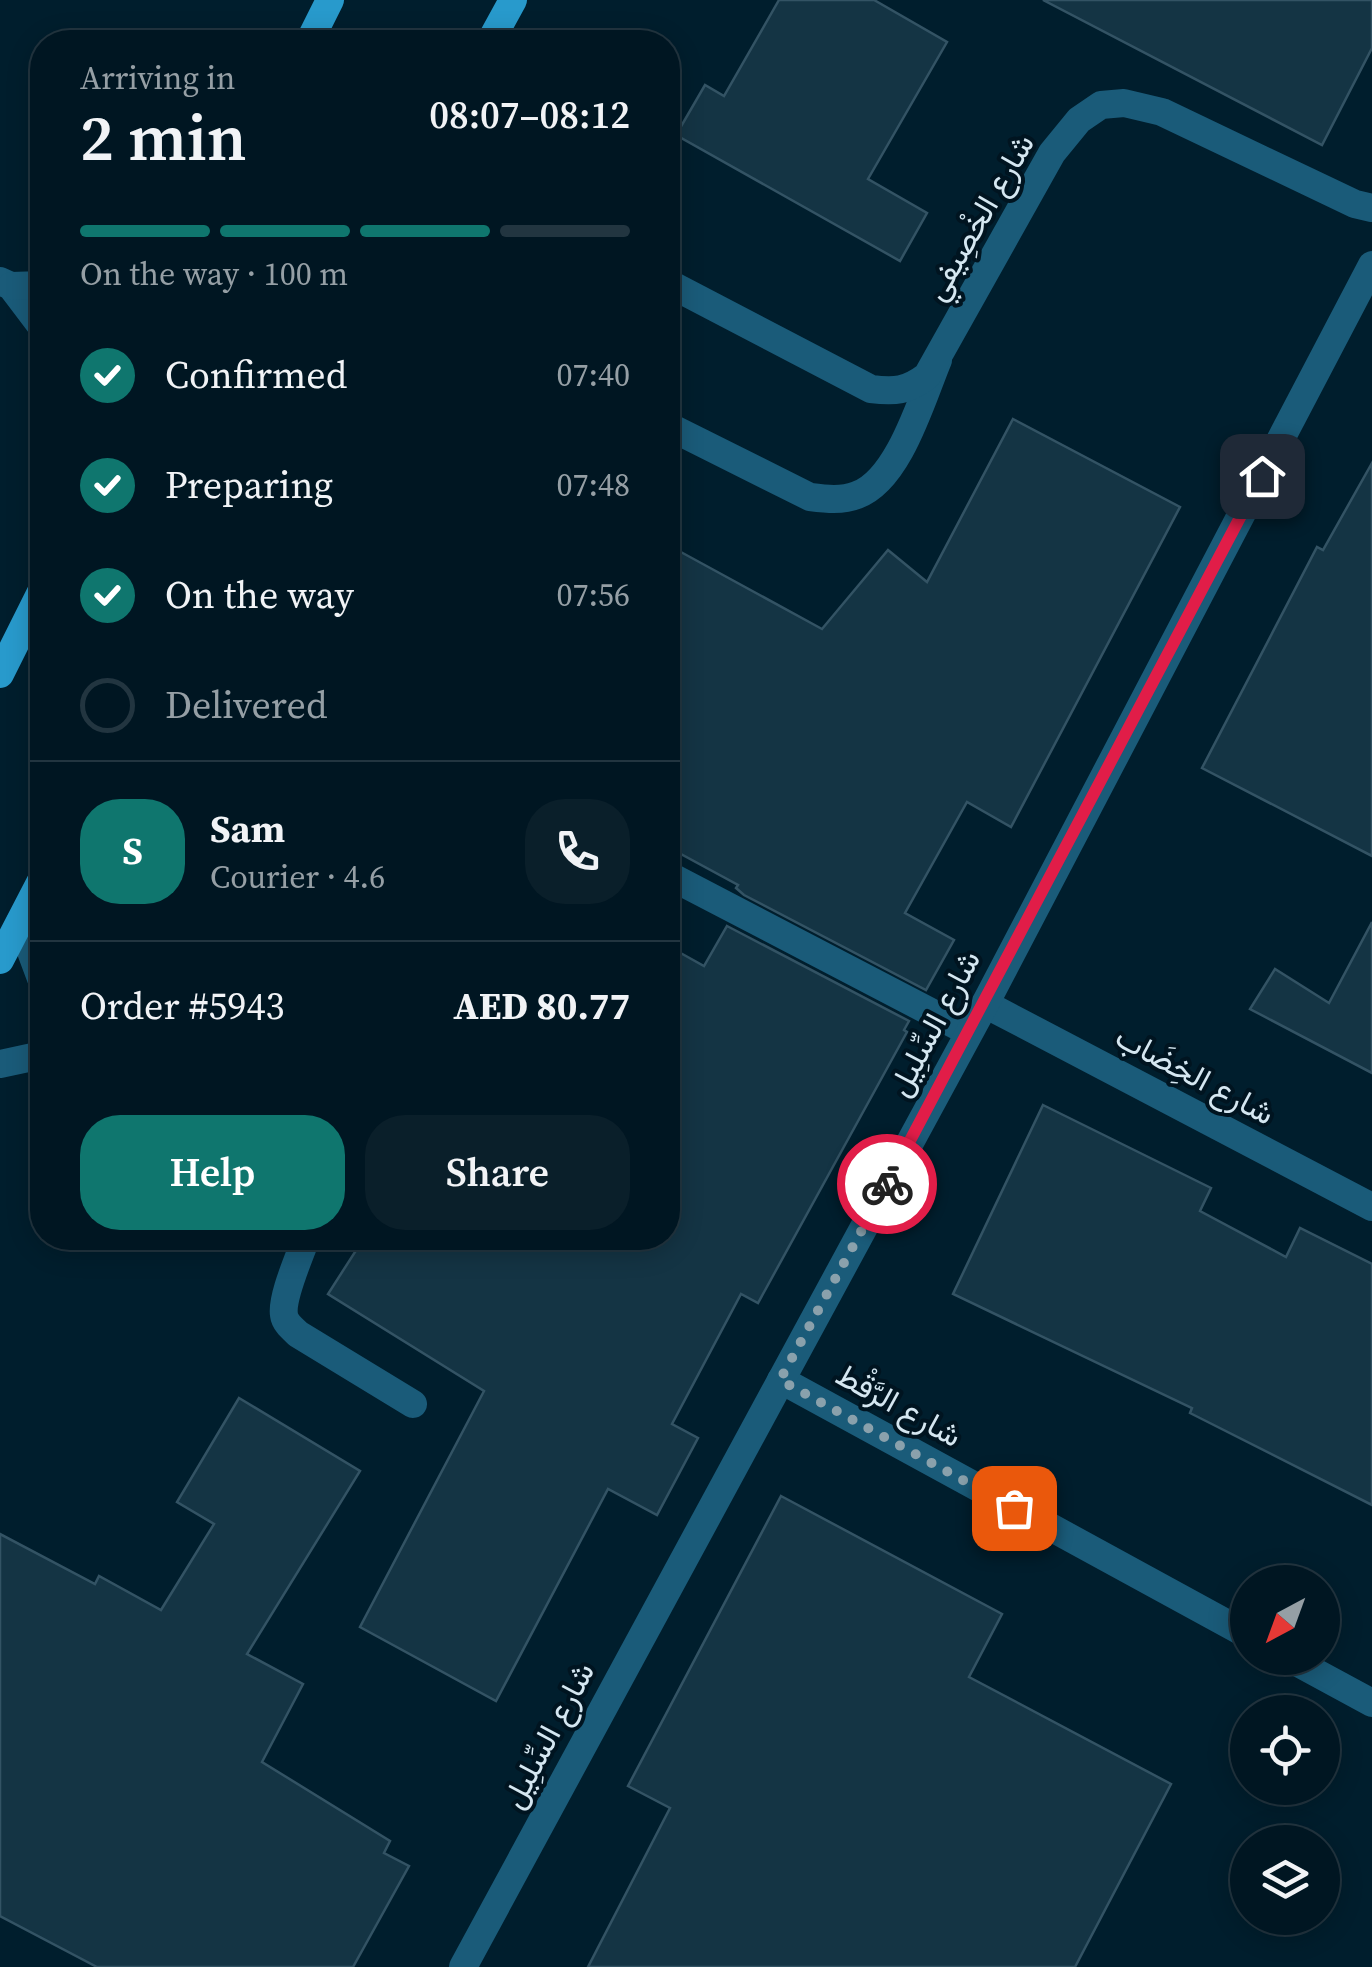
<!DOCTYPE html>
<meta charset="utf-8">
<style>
:root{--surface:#001622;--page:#0a1f2a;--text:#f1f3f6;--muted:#959fa5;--line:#223540;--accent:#0f766e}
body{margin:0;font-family:"Source Serif 4",Vazirmatn,serif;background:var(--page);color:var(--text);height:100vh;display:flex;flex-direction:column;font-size:38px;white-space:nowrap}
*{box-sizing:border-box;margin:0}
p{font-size:32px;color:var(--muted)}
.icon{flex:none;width:55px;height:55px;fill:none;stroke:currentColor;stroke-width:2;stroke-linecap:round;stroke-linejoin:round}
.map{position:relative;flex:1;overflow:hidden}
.details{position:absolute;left:30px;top:30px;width:650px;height:1220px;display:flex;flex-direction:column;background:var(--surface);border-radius:40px;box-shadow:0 5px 25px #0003,0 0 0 2px var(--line)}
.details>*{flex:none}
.needle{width:65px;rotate:221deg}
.fabs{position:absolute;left:1230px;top:1565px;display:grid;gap:20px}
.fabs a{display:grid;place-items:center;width:110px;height:110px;border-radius:50%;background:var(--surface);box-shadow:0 5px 25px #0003,0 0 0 2px var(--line);font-size:50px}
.pin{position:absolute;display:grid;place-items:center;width:85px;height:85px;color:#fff;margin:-42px;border-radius:20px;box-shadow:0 5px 15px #0006}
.courier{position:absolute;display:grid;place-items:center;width:100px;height:100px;margin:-50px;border:8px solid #e11d48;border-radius:50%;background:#fff;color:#222;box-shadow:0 2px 12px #0007}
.headline em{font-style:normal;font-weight:600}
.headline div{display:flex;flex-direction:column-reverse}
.headline{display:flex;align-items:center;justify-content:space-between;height:170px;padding:0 50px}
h1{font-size:65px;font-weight:600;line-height:75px}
.bar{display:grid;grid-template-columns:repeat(4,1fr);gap:15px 10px;align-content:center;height:120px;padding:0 50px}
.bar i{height:12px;border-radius:8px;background:var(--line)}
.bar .selected{background:var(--accent)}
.bar p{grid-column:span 4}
.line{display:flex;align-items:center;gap:25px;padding:0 50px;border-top:2px solid var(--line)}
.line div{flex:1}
.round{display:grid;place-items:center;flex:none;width:105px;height:105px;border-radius:40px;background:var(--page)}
ol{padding:0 50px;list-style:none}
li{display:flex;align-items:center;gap:30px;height:110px}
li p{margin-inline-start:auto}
li .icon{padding:10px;border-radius:50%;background:var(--accent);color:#fff;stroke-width:4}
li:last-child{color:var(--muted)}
li i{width:55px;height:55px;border:5px solid var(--line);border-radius:50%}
.button{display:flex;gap:20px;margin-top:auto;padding:20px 50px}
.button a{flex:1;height:115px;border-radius:40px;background:var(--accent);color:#fff;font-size:40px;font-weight:600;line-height:115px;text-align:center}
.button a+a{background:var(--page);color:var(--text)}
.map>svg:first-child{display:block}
</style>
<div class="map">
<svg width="1372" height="1967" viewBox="0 0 1372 1967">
<rect width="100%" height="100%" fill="#001e2d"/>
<!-- building -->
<g fill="#143444" stroke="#335364" stroke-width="2.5">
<path d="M 779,0 L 874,0 L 947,42 L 868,179 L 927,213 L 900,261 L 676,135 L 705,85 L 724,96 Z"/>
<path d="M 1043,0 L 1372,0 L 1372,48 L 1322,145 Z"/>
<path d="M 1013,419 L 1180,507 L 1011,827 L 967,802 L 905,913 L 954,940 L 926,990 L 744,895 L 736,888 L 738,885 L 668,847 L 668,545 L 822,629 L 888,550 L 927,582 Z"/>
<path d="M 1372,463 L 1372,856 L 1202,768 L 1317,547 L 1323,550 Z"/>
<path d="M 1372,922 L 1372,1073 L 1250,1009 L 1275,969 L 1329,1003 Z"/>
<path d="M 727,926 L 909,1021 L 904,1030 L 907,1032 L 758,1303 L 741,1294 L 672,1424 L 698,1438 L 657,1515 L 608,1489 L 496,1701 L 360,1627 L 484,1391 L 328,1294 L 364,1238 L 668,1238 L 668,946 L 704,966 Z"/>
<path d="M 1043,1105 L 1211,1188 L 1200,1211 L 1286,1257 L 1300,1228 L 1372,1264 L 1372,1505 L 1190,1413 L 1192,1408 L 953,1294 Z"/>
<path d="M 239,1398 L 360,1471 L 247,1654 L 303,1684 L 262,1762 L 390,1841 L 384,1853 L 409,1866 L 353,1967 L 97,1967 L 0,1916 L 0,1534 L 95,1584 L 99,1576 L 161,1610 L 214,1524 L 177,1502 Z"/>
<path d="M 781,1496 L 1002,1614 L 969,1677 L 1171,1784 L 1075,1967 L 588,1967 L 670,1808 L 628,1786 Z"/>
</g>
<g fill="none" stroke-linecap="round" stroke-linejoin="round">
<!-- service -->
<path stroke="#1a5b79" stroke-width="28" d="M 668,426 L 810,497 C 826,499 842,501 857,495 C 899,480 922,398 938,360"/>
<!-- minor -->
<g stroke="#1a5b79" stroke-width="28">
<path d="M 0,281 L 11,286 L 42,327"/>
<path d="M 668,283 L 871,389 C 895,392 907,391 927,376 L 1052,153 L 1079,120 L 1101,105 L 1124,103 L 1162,112 L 1355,204 L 1372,208"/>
<path d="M 11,286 L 42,285"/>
<path d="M 668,875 L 969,1032"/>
<path d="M 20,922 L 42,981"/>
<path d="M 985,1004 L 1372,1207"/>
<path d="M 0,1064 L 42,1055"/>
<path d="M 306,1238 C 300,1256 281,1297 284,1315 C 285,1323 293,1329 298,1334 L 413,1404"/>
<path d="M 781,1380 L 1248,1635"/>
<path d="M 1289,1658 L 1372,1703"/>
<path d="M 463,1967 L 985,1004 L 1372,265"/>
</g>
<!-- primary -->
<g stroke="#289acc" stroke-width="28">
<path d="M 309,42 L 330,0"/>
<path d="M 490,42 L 513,0"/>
<path d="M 0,674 L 42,590"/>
<path d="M 0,960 L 42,879"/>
</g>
</g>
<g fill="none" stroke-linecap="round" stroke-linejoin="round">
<!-- done -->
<path stroke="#8aa1ac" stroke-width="10" stroke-dasharray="0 18" d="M 887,1184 L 780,1380 L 1014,1508"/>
<!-- route -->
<path stroke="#e11d48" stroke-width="12" d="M 887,1184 L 1262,476"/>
</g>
<g text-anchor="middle" stroke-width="8" stroke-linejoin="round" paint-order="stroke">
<!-- street labels -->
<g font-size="32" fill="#d5e7f1" stroke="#001420">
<text transform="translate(979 217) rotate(-60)" y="11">شارع الخْصِيفي</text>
<text transform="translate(934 1023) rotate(-62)" y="11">شارع السِّلِيل</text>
<text transform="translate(1195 1075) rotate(28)" y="11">شارع الخِضَاب</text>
<text transform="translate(899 1405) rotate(29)" y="11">شارع الرَّقْط</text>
<text transform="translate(548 1735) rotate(-62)" y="11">شارع السِّلِيل</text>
</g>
</g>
</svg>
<div class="fabs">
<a><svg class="needle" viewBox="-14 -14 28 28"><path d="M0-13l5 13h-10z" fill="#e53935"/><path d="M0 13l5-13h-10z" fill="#959fa5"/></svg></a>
<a><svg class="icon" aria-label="locate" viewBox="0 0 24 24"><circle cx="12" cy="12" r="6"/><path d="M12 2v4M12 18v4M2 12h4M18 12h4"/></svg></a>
<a><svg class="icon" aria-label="layers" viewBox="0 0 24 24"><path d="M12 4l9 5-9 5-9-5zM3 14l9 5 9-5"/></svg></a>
</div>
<div class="pin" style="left:1014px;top:1508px;background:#ea580c"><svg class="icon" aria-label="bag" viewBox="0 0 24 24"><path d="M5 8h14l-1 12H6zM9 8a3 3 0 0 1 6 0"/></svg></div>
<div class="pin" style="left:1262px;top:476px;background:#1f2937"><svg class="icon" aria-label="home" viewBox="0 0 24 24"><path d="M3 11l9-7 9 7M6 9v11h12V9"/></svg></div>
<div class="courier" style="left:887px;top:1184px"><svg class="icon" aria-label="bike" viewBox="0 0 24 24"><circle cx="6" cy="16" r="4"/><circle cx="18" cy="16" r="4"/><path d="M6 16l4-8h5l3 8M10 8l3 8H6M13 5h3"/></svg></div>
<section class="details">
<div class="headline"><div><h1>2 min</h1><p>Arriving in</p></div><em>08:07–08:12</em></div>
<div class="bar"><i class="selected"></i><i class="selected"></i><i class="selected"></i><i></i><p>On the way · 100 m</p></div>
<ol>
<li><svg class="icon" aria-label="check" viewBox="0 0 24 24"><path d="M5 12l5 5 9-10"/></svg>Confirmed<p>07:40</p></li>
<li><svg class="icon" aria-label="check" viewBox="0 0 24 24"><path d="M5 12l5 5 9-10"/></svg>Preparing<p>07:48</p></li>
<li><svg class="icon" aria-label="check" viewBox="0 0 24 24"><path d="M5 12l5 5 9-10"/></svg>On the way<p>07:56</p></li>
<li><i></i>Delivered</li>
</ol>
<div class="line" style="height:180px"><b class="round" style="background:var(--accent);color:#fff">S</b><div><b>Sam</b><p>Courier · 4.6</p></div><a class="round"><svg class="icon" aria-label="phone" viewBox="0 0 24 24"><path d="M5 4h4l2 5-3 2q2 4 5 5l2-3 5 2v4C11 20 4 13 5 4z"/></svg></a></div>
<div class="line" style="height:130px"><div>Order #5943</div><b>AED 80.77</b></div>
<div class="button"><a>Help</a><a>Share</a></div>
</section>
</div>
